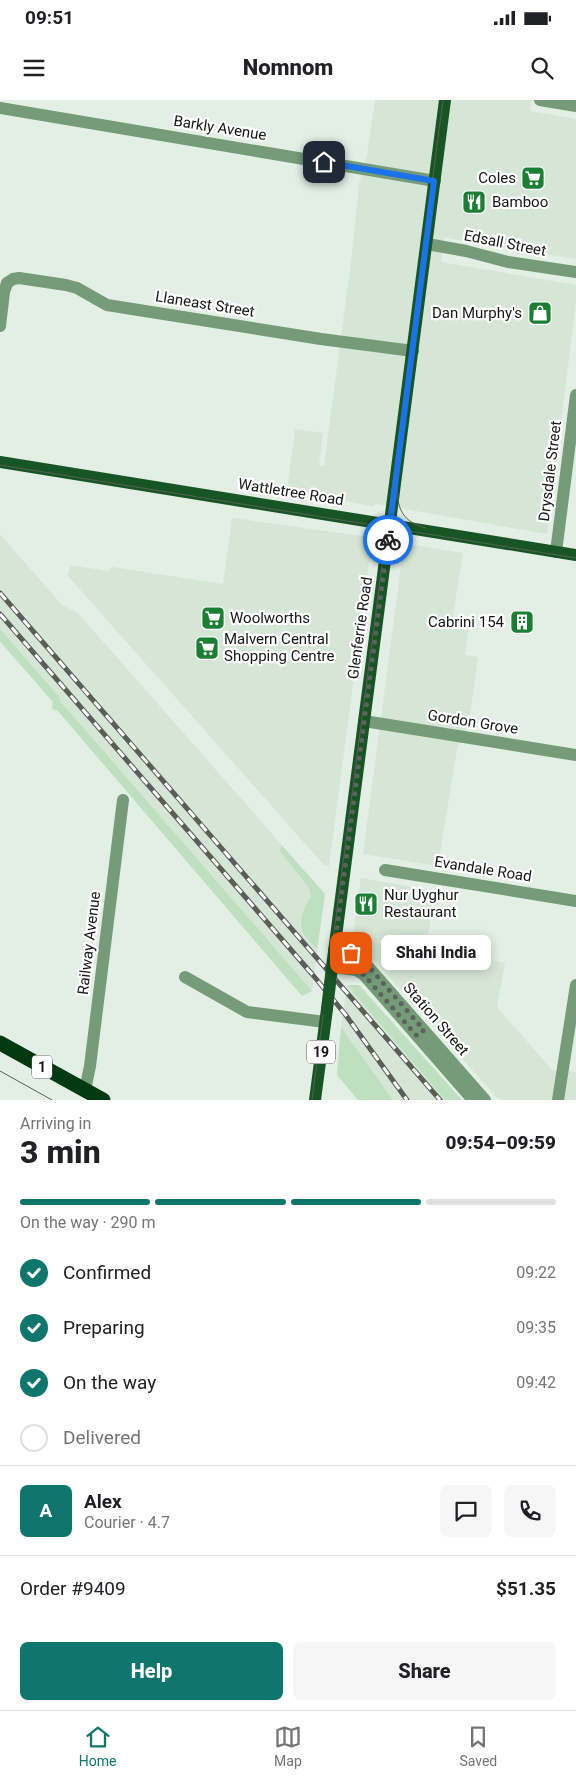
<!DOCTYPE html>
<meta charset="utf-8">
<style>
:root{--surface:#fff;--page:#f6f6f6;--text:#202124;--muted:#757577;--line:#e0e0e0;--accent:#0f766e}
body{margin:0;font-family:Roboto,sans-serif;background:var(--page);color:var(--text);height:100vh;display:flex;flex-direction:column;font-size:19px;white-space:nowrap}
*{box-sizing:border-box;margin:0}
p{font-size:16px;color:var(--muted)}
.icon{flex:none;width:28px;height:28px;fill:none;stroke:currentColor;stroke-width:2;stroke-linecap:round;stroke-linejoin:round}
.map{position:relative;height:1000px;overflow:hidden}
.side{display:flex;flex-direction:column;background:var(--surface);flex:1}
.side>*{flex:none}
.pin{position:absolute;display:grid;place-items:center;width:42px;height:42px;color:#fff;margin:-21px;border-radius:10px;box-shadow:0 2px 8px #0006}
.courier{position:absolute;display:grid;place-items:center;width:50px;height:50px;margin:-25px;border:4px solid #1a73e8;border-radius:50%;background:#fff;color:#222;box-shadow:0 1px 6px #0007}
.bubble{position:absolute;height:35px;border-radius:8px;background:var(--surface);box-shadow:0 2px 12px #0003;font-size:16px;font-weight:800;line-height:35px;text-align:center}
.overview em{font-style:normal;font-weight:800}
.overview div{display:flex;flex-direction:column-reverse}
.overview{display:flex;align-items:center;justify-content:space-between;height:85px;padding:0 20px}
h1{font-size:32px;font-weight:800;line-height:38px}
.bar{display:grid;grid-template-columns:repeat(4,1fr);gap:8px 5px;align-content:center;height:60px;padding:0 20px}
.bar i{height:6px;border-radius:4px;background:var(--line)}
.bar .current{background:var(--accent)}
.bar p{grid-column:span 4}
.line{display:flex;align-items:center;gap:12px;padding:0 20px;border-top:1px solid var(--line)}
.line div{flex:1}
.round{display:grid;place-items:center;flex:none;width:52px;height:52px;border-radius:8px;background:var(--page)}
ol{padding:0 20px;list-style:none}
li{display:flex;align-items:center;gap:15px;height:55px}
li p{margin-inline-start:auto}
li .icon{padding:5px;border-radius:50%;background:var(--accent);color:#fff;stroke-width:4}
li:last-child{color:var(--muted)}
li i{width:28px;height:28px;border:2px solid var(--line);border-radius:50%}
.cta{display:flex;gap:10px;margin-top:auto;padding:10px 20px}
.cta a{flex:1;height:58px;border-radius:8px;background:var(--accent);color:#fff;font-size:20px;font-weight:800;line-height:58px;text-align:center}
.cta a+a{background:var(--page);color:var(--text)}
.status{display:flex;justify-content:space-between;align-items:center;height:35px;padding:0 25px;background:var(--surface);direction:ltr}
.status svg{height:14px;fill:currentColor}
header{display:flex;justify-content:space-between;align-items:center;height:65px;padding:0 20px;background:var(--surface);font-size:22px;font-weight:800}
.tab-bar{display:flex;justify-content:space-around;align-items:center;height:70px;border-top:1px solid var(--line);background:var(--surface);font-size:14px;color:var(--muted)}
.tab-bar a{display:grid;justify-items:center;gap:2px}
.tab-bar .current{color:var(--accent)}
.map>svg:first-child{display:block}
</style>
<div class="status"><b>09:51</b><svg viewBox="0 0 49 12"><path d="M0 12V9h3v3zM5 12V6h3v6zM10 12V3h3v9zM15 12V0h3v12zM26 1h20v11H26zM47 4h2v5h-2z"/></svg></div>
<header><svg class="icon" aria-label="menu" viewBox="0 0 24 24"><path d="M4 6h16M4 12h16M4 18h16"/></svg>Nomnom<svg class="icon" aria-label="search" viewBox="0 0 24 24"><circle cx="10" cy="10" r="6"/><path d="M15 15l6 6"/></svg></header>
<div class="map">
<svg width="576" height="1000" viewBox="0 0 576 1000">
<rect width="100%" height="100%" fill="#e3eee4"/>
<!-- built -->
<g fill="#d5e6d6">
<path d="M 375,0 L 531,0 L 530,11 L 576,19 L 576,159 L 447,138 L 445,136 L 441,162 L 576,185 L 576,202 L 547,434 L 376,404 L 372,406 L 287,391 L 295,329 L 323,333 L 319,366 L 324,366 L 352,154 L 359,84 L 367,55 Z"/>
<path d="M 232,418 L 370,437 L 372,440 L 329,766 L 324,765 L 68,476 L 70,465 L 108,471 L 112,467 L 223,484 Z"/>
<path d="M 0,434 L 62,505 L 78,513 L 325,794 L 312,891 L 60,611 L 52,609 L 53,602 L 0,542 Z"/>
<path d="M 407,444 L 463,453 L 453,515 L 470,519 L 465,555 L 478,557 L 469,623 L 457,649 L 438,766 L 363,754 L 401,466 L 404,447 Z"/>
<path d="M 361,778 L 435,791 L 426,849 L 505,863 L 497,907 L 552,970 L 576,972 L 576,1000 L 499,1000 L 353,836 Z"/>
<path d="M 347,885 L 407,954 L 445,1000 L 393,1000 L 341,927 Z"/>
</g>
<!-- green -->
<g fill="#bedfc0">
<path d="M 0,529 L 60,598 L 60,601 L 312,891 L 302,896 L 57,610 L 52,609 L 53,602 L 0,541 Z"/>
<path d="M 282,746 L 325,794 L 317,849 C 313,845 307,840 304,834 C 297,823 304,806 311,797 L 310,789 L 279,750 Z"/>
<path d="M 347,885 L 359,885 L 462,1000 L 445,1000 Z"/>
<path d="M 341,927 L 393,1000 L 358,1000 L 337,975 Z"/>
</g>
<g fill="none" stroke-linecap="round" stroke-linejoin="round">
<!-- minor -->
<g stroke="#759b78" stroke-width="12">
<path d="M 540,0 L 576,6"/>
<path d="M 0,8 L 435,81"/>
<path d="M 427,144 L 466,151 L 508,162 L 576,172"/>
<path d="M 7,183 L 13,179 L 19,178 L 66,185 L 77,188 L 107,205 L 321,239 L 413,251"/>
<path d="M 0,226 L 4,192 L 7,183"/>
<path d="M 556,452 L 576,295"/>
<path d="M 364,621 L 576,655"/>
<path d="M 385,770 L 576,801"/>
<path d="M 334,849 L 351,853 L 363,861 L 485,1000"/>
<path d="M 332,867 L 356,870 L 364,875 L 473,1000"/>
<path d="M 185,877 L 247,912 L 325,922"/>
<path d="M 85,990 L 90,966 L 123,700"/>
<path d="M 558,1000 L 576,885"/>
</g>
<!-- major -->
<g stroke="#185524" stroke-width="12">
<path d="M 0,362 L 576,455"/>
<path d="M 332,867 L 445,0"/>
<path d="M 315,1000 L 327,909"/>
</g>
<!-- highway -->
<path stroke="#013910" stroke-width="15" d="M 0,943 L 103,1000"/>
<!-- tram -->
<g stroke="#595e59" stroke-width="1">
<path d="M 0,365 L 576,458"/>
<path d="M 397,386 C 397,410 403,422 426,428"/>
<path d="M 0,971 L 52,1000"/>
<path d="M 312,1000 L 443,0"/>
</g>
<!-- rail casing -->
<g stroke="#595e59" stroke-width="5">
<g id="rail">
<path d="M 0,493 L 440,1000"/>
<path d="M 0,514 L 312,874 L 345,914 L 407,1000"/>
</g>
</g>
<!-- rail -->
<use href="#rail" stroke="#fff" stroke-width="3" stroke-dasharray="9" stroke-linecap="butt"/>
<!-- major-bridge -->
<path stroke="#185524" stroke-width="12" d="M 327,909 L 332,867"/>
</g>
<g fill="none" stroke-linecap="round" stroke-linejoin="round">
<!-- done -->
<path stroke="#5c625d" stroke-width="5" stroke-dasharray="0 9" d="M 351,853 L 363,860 L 424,930 L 417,936 L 364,875 L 356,870 L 332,867 L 388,440"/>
<!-- route -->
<path stroke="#1a73e8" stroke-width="6" d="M 324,62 L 434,81 L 388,440"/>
</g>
<!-- icons -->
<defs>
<g id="supermarket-square" transform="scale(1.25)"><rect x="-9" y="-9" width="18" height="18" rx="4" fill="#1a7f32" stroke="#fff"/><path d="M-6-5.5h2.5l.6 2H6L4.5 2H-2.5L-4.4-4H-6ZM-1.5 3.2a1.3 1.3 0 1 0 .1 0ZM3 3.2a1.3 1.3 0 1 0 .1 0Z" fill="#fff"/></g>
<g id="restaurant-square" transform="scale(1.25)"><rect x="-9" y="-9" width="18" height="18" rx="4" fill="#1a7f32" stroke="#fff"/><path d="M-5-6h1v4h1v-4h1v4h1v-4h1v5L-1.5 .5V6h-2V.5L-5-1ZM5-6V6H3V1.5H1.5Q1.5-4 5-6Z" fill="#fff"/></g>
<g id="shop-square" transform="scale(1.25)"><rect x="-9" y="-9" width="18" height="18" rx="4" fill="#1a7f32" stroke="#fff"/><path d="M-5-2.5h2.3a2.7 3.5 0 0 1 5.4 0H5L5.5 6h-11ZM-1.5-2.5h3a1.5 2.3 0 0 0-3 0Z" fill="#fff"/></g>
<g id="building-square" transform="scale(1.25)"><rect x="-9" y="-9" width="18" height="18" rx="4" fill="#1a7f32" stroke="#fff"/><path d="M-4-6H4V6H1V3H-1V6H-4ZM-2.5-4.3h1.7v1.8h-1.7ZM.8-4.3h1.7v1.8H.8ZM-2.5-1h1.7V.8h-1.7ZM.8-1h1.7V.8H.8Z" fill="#fff"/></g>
</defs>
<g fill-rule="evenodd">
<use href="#supermarket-square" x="533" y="78"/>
<use href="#restaurant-square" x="474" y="102"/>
<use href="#shop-square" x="540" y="213"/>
<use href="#supermarket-square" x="213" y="518"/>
<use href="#building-square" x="522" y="522"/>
<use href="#supermarket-square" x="207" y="548"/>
<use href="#restaurant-square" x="366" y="804"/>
</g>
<g text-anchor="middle" stroke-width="4.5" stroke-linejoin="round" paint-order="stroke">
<!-- shield labels -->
<g fill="#fff" stroke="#5a5d5a" stroke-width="1">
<rect x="307" y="940.5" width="28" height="23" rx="4"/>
<rect x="32" y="955.5" width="20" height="23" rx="4"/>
</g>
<g font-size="14" font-weight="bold" fill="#141714">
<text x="321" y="957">19</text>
<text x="42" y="972">1</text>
</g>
<!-- street labels -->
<g font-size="15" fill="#141714" stroke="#fff">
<text transform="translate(220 28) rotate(9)" y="5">Barkly Avenue</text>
<text transform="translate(505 143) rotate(11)" y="5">Edsall Street</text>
<text transform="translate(205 204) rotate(9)" y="5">Llaneast Street</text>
<text transform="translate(550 371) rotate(-83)" y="5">Drysdale Street</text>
<text transform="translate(291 392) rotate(9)" y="5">Wattletree Road</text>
<text transform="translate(360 528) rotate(-82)" y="5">Glenferrie Road</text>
<text transform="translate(473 622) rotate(9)" y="5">Gordon Grove</text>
<text transform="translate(483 769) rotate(9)" y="5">Evandale Road</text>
<text transform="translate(89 843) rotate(-83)" y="5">Railway Avenue</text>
<text transform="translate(436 919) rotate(49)" y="5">Station Street</text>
</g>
<!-- poi labels -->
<g font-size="15" fill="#141714" stroke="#fff" text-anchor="start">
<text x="516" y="83" text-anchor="end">Coles</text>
<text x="492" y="107">Bamboo</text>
<text x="522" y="218" text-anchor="end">Dan Murphy's</text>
<text x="230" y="523">Woolworths</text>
<text x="504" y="527" text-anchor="end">Cabrini 154</text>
<text x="224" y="544">Malvern Central<tspan x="224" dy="17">Shopping Centre</tspan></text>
<text x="384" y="800">Nur Uyghur<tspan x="384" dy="17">Restaurant</tspan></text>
</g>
</g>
</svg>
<div class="pin" style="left:351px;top:853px;background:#ea580c"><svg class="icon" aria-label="bag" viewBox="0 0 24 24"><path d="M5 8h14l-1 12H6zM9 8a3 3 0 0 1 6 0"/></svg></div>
<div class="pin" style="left:324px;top:62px;background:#1f2937"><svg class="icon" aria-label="home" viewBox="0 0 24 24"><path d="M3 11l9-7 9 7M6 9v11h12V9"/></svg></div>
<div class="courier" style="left:388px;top:440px"><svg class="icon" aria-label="bike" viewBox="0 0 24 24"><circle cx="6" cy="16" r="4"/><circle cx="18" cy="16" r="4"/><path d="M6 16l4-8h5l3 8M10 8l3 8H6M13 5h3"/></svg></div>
<div class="bubble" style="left:381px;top:835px;width:110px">Shahi India</div>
</div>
<section class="side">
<div class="overview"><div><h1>3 min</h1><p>Arriving in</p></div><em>09:54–09:59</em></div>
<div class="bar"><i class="current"></i><i class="current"></i><i class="current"></i><i></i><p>On the way · 290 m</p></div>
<ol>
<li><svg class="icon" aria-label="check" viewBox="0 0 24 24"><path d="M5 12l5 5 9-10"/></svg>Confirmed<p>09:22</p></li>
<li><svg class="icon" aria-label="check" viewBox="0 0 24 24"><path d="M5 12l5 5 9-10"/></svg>Preparing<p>09:35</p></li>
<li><svg class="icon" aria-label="check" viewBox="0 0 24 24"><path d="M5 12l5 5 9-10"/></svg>On the way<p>09:42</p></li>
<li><i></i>Delivered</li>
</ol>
<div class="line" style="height:90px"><b class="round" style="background:var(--accent);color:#fff">A</b><div><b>Alex</b><p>Courier · 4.7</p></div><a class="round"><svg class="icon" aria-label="chat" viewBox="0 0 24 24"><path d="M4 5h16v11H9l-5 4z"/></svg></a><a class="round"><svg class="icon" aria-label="phone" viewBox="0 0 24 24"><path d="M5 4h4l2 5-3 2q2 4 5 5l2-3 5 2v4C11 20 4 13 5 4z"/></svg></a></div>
<div class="line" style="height:65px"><div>Order #9409</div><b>$51.35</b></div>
<div class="cta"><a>Help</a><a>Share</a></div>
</section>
<nav class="tab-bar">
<a class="current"><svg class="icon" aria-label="home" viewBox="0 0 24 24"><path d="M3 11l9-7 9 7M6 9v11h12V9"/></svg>Home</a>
<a><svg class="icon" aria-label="map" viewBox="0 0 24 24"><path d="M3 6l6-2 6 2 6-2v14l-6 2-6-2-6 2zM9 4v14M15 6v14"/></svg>Map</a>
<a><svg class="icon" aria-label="saved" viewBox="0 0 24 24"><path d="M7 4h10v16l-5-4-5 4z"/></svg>Saved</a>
</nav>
